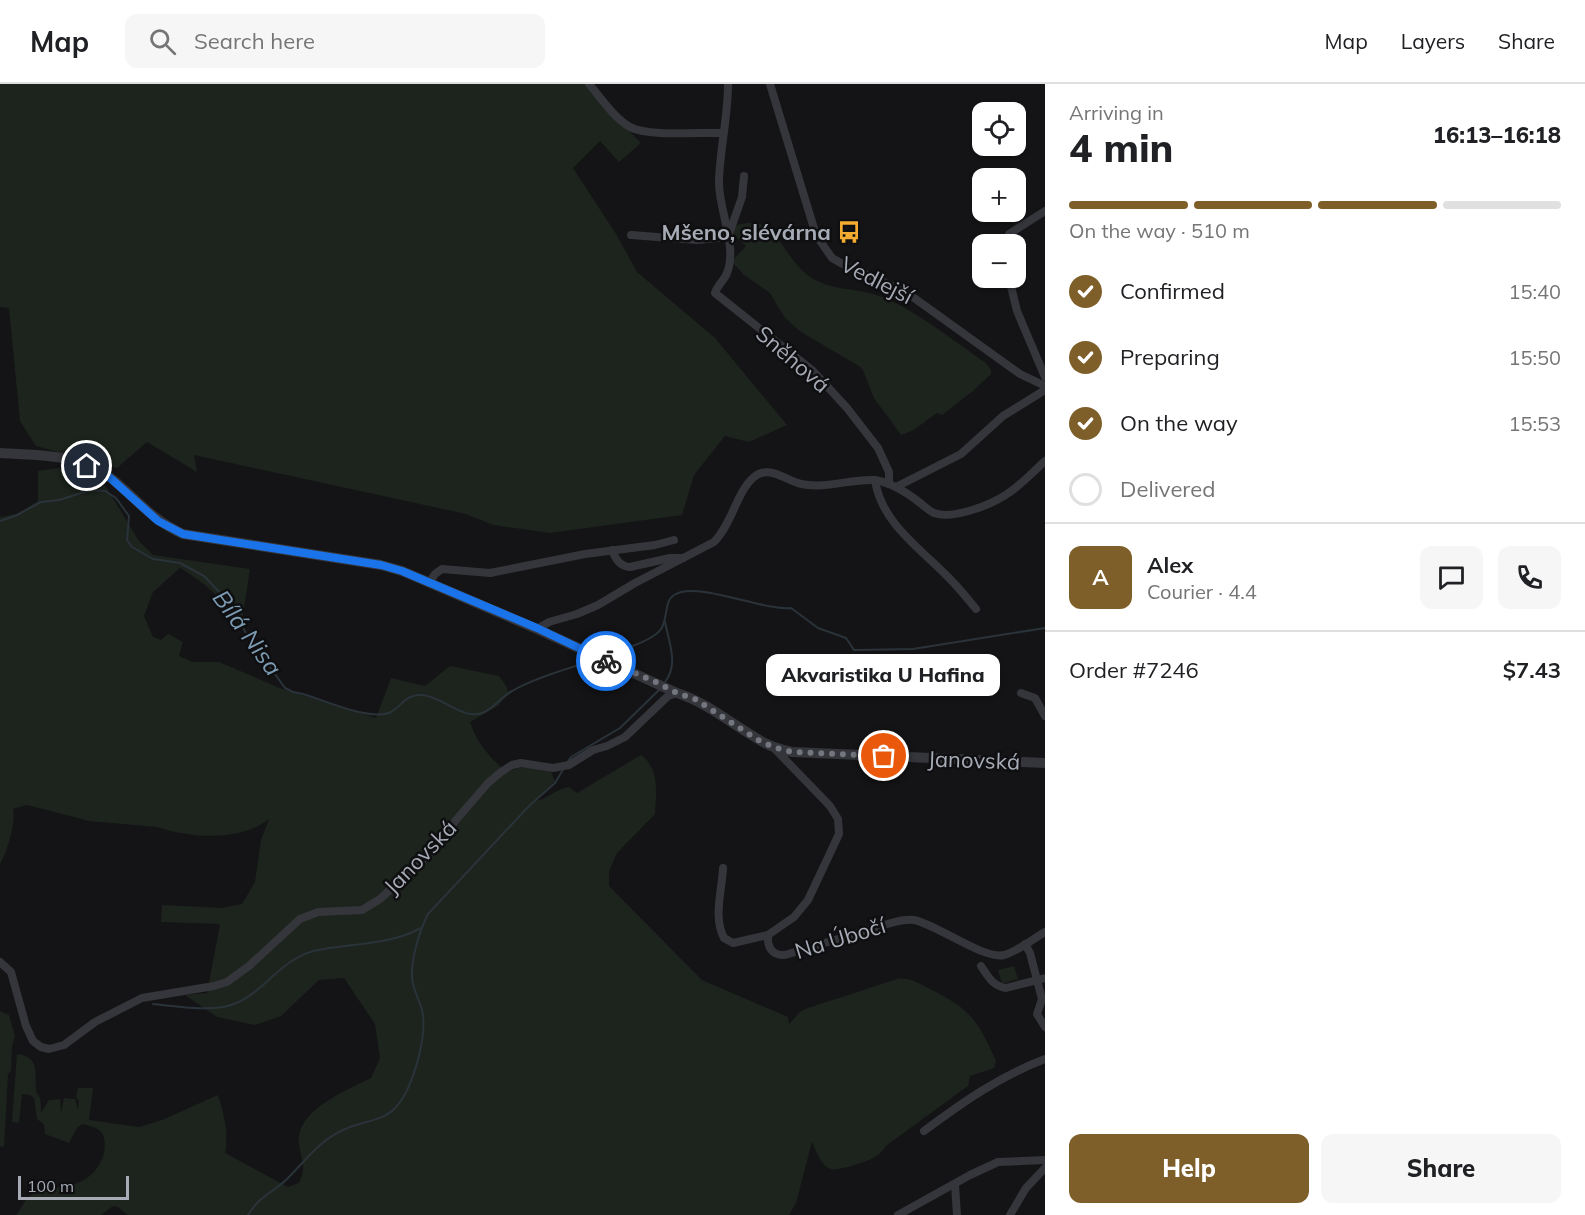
<!DOCTYPE html>
<meta charset="utf-8">
<style>
:root{--surface:#fff;--page:#f6f6f6;--text:#202124;--muted:#757577;--line:#e0e0e0;--accent:#7f5f29}
body{margin:0;font-family:Mulish,sans-serif;background:var(--page);color:var(--text);height:100vh;display:flex;flex-direction:column;font-size:22px;white-space:nowrap}
*{box-sizing:border-box;margin:0}
p{font-size:20px;color:var(--muted)}
.icon{flex:none;width:33px;height:33px;fill:none;stroke:currentColor;stroke-width:2;stroke-linecap:round;stroke-linejoin:round}
.map{position:relative;flex:1;overflow:hidden}
.drawer{display:flex;flex-direction:column;background:var(--surface);width:540px}
.drawer>*{flex:none}
.tools{position:absolute;left:972px;top:18px;display:grid;gap:12px}
.tools a{display:grid;place-items:center;width:54px;height:54px;border-radius:12px;background:var(--surface);box-shadow:0 2px 4px #0004;font-size:30px}
.scale{position:absolute;left:18px;bottom:15px;width:111px;box-sizing:border-box;padding-left:6px;border:3px solid #a6abb6;border-top:0;font-size:16px;line-height:21px;white-space:nowrap;color:#a6abb6;-webkit-text-stroke:4px #0f0f11;paint-order:stroke}
.pin{position:absolute;display:grid;place-items:center;width:51px;height:51px;color:#fff;margin:-26px;border:3px solid #fff;border-radius:50%;box-shadow:0 2px 6px #0007}
.courier{position:absolute;display:grid;place-items:center;width:60px;height:60px;margin:-30px;border:4px solid #1a73e8;border-radius:50%;background:#fff;color:#222;box-shadow:0 2px 8px #0007}
.bubble{position:absolute;height:42px;border-radius:12px;background:var(--surface);box-shadow:0 2px 4px #0004;font-size:20px;font-weight:800;line-height:42px;text-align:center}
.overview em{font-style:normal;font-weight:800}
.overview div{display:flex;flex-direction:column-reverse}
.overview{display:flex;align-items:center;justify-content:space-between;height:102px;padding:0 24px}
h1{font-size:39px;font-weight:800;line-height:45px}
.bar{display:grid;grid-template-columns:repeat(4,1fr);gap:9px 6px;align-content:center;height:72px;padding:0 24px}
.bar i{height:8px;border-radius:4px;background:var(--line)}
.bar .selected{background:var(--accent)}
.bar p{grid-column:span 4}
.line{display:flex;align-items:center;gap:15px;padding:0 24px;border-top:2px solid var(--line)}
.line div{flex:1}
.round{display:grid;place-items:center;flex:none;width:63px;height:63px;border-radius:12px;background:var(--page)}
ol{padding:0 24px;list-style:none}
li{display:flex;align-items:center;gap:18px;height:66px}
li p{margin-inline-start:auto}
li .icon{padding:6px;border-radius:50%;background:var(--accent);color:#fff;stroke-width:4}
li:last-child{color:var(--muted)}
li i{width:33px;height:33px;border:3px solid var(--line);border-radius:50%}
.button{display:flex;gap:12px;margin-top:auto;padding:12px 24px}
.button a{flex:1;height:69px;border-radius:12px;background:var(--accent);color:#fff;font-size:24px;font-weight:800;line-height:69px;text-align:center}
.button a+a{background:var(--page);color:var(--text)}
header{display:flex;align-items:center;gap:36px;box-sizing:border-box;height:84px;padding:0 30px;background:var(--surface);border-bottom:2px solid var(--line)}
header strong{font-size:28px}
nav{display:flex;gap:33px;margin-inline-start:auto;font-size:21px}
.search{width:420px;height:54px;background:var(--page);display:flex;align-items:center;gap:15px;box-sizing:border-box;padding:0 21px;border-radius:12px;color:var(--muted);font-size:22px}
main{display:flex;flex:1;min-height:0}
.map>svg:first-child{display:block}
</style>
<header>
<strong>Map</strong>
<div class="search"><svg class="icon" aria-label="search" viewBox="0 0 24 24"><circle cx="10" cy="10" r="6"/><path d="M15 15l6 6"/></svg>Search here</div>
<nav><a>Map</a><a>Layers</a><a>Share</a></nav>
</header>
<main>
<div class="map">
<svg width="1045" height="1131" viewBox="0 0 1045 1131">
<rect width="100%" height="100%" fill="#141416"/>
<!-- green -->
<g fill="#1c241d">
<path d="M 0,0 L 584,0 L 641,59 L 619,78 L 600,57 L 573,84 L 616,150 L 637,188 L 715,254 L 787,341 L 749,358 L 725,352 L 694,391 L 682,431 L 550,449 L 493,441 L 466,430 L 194,371 L 197,388 L 147,358 L 117,384 L 36,362 L 20,337 L 9,224 L 0,223 Z"/>
<path d="M 754,138 C 779,144 788,178 809,192 C 828,206 854,204 876,211 C 911,222 955,258 986,279 L 991,286 L 991,290 L 973,307 L 942,331 L 937,329 L 912,347 L 901,351 L 874,314 L 863,286 L 859,282 L 801,248 L 785,234 L 770,209 L 744,191 L 733,179 L 733,176 L 746,162 L 734,151 L 732,146 L 736,141 Z"/>
<path d="M 59,384 L 102,396 L 139,457 L 153,471 L 250,485 L 241,544 C 228,518 205,499 180,484 L 153,508 L 144,532 L 153,553 L 161,556 L 168,550 L 183,558 L 179,572 L 192,578 L 219,578 L 282,605 L 376,634 L 391,594 L 425,602 L 450,582 L 499,592 L 507,603 L 508,610 L 498,622 L 470,638 C 477,660 490,673 507,689 C 521,679 535,685 551,688 L 555,697 L 535,717 C 549,715 553,706 569,703 L 577,709 L 641,671 C 660,685 656,709 655,730 L 617,769 L 609,787 L 609,802 L 702,896 L 788,933 L 789,940 L 800,928 L 808,924 L 897,895 C 908,893 918,899 928,904 C 971,925 977,935 996,977 L 994,984 L 970,992 L 968,1002 L 887,1061 C 883,1066 879,1071 873,1074 C 866,1078 838,1087 831,1085 C 821,1082 816,1067 812,1058 L 796,1119 L 789,1131 L 128,1131 L 118,1123 L 113,1122 L 101,1131 L 16,1131 C 24,1121 24,1114 37,1108 C 43,1105 49,1105 55,1104 C 74,1102 89,1097 99,1081 C 104,1072 106,1064 104,1054 C 102,1044 91,1042 82,1040 L 77,1044 L 69,1059 L 45,1050 L 44,1040 L 37,1035 L 34,1014 L 30,1011 L 22,1010 L 19,1039 L 12,1038 L 17,970 C 39,972 35,988 36,1004 C 37,1014 36,1005 40,1014 C 41,1018 41,1024 41,1029 L 49,1016 L 60,1015 L 61,1029 L 64,1014 L 75,1015 L 78,1026 L 79,1017 L 76,1013 L 78,1004 L 93,1004 L 89,1036 L 139,1043 L 162,1036 L 218,1011 C 224,1030 229,1049 225,1069 L 288,1103 L 299,1099 C 301,1095 303,1089 303,1085 C 304,1074 297,1063 299,1052 C 302,1024 349,1005 371,994 L 380,974 L 375,940 L 344,894 L 319,896 L 281,932 L 255,941 L 217,933 L 185,911 L 207,909 L 220,840 L 161,838 L 162,821 L 222,824 L 242,820 L 255,798 L 261,756 L 269,735 C 241,758 189,754 157,743 L 89,737 L 27,721 L 13,725 C 16,738 7,769 0,780 L 0,433 L 17,430 L 38,417 L 38,387 Z"/>
<path d="M 1014,882 L 1018,895 L 1002,900 L 998,886 Z"/>
<path d="M 0,927 L 9,931 L 15,952 L 12,962 L 11,987 L 8,990 L 4,1062 L 0,1063 Z"/>
</g>
<g fill="none" stroke-linecap="round" stroke-linejoin="round">
<!-- stream -->
<g stroke="#2a333a" stroke-width="2">
<path d="M 0,437 L 17,431 L 41,418 L 59,416 L 91,406 L 105,407 L 116,414 L 129,432 L 127,456 L 132,463 L 153,475 L 180,479 L 204,492 L 229,518 L 247,551 L 285,604 L 293,608 L 303,610 C 324,616 371,638 391,628 C 403,621 406,610 422,611 C 442,612 462,636 482,629 C 493,625 501,613 512,607 C 536,593 566,586 593,576"/>
<path d="M 665,538 C 669,559 679,580 665,598"/>
<path d="M 604,572 C 619,566 652,558 661,545 C 668,535 664,517 674,511 C 695,496 763,527 791,524 L 818,544 L 846,554 L 854,566 L 913,565 L 1045,544"/>
<path d="M 567,679 L 571,673 L 620,644 L 660,605"/>
<path d="M 153,920 C 175,922 209,928 231,921 C 263,911 280,875 314,867 C 350,859 388,862 421,844"/>
<path d="M 248,1131 C 260,1111 273,1109 288,1094 C 306,1076 319,1057 343,1046 C 360,1037 384,1038 397,1022 C 413,1003 426,956 423,931 C 421,917 412,906 412,892 C 411,874 420,846 428,830 L 529,722 L 555,699 L 564,684"/>
</g>
<!-- minor -->
<g stroke="#35363b" stroke-width="8">
<path d="M 589,0 C 601,14 614,34 630,43 C 648,53 700,48 723,49"/>
<path d="M 728,0 C 728,33 720,64 719,97 C 718,125 738,162 727,189 C 724,197 717,201 715,209 L 813,287 L 847,324 L 878,364 L 889,388 L 889,400"/>
<path d="M 770,0 L 816,151 L 832,174 L 848,183 L 878,195 L 910,211 L 1020,290 L 1045,302"/>
<path d="M 631,151 L 697,156 L 728,153 L 742,113 L 744,92"/>
<path d="M 1006,160 L 1009,150 L 1045,127"/>
<path d="M 1009,194 L 1017,227 L 1045,293"/>
<path d="M 875,396 C 881,437 917,462 944,489 C 956,500 966,513 976,525"/>
<path d="M 896,403 L 961,370 L 1003,332 L 1045,306"/>
<path d="M 612,466 C 616,475 619,482 630,483 L 670,474 L 683,474"/>
<path d="M 429,499 L 435,490 L 442,485 L 490,489 L 585,470 L 655,461 L 674,456"/>
<path d="M 537,545 L 549,538 L 577,530 L 598,521 L 635,499 L 714,458 C 732,440 737,407 754,393 C 770,380 786,397 801,400 C 826,405 850,395 874,396 C 891,398 906,408 919,418 C 923,421 929,427 934,429 C 952,436 991,421 1007,410 C 1021,401 1033,388 1045,377"/>
<path d="M 1021,609 L 1035,614 L 1045,632"/>
<path d="M 723,784 C 722,806 713,834 724,854 L 733,859 L 768,851 L 794,833 L 808,816 L 839,750 L 838,735 L 830,722 L 773,663"/>
<path d="M 768,851 C 767,863 772,872 785,871 L 891,839 C 898,837 906,835 914,836 C 936,840 984,876 1004,871 C 1018,867 1033,855 1045,848"/>
<path d="M 1025,860 L 1030,869 L 1042,915 L 1037,930 L 1045,943"/>
<path d="M 0,878 L 11,888 L 26,942 L 33,957 L 41,963 L 49,965 L 64,961 L 95,938 L 142,914 L 214,902 L 227,898 L 249,882 L 300,835 L 318,828 L 362,826 L 380,815 L 430,769 L 456,736 L 488,699 L 501,688 L 512,681 L 521,679 L 553,684 L 569,681 L 593,666 L 607,662 L 625,653 L 668,612 L 677,609"/>
<path d="M 981,882 C 988,892 992,902 1006,904 L 1045,894"/>
<path d="M 924,1047 C 963,1018 1000,992 1045,975"/>
<path d="M 955,1101 L 957,1131"/>
<path d="M 898,1131 L 970,1091 L 998,1078 L 1045,1076"/>
<path d="M 1010,1131 L 1026,1104 L 1045,1084"/>
</g>
<!-- tertiary -->
<path stroke="#35363b" stroke-width="10" d="M 0,369 C 35,371 77,370 107,391 C 136,413 148,434 183,450 L 381,481 L 402,487 L 537,545 L 677,609 C 708,619 730,639 758,655 C 768,662 780,665 792,668 L 1045,679"/>
</g>
<g fill="none" stroke-linecap="round" stroke-linejoin="round">
<!-- done -->
<path stroke="#73767e" stroke-width="6" stroke-dasharray="0 10.8" d="M 606,577 L 658,599 L 677,609 L 695,615 L 758,656 L 773,663 L 792,668 L 884,672"/>
<!-- route -->
<path stroke="#1a73e8" stroke-width="8" d="M 87,382 L 107,391 L 158,437 L 183,450 L 381,481 L 402,487 L 537,544 L 606,577"/>
</g>
<!-- icons -->
<defs>
<g id="bus-bare" transform="scale(1.8)"><path d="M-5-6H5V4H4V6H2V4H-2V6H-4V4H-5ZM-3.5-4V0h7V-4ZM-3.5 1.2v1.5H-2V1.2ZM2 1.2v1.5H3.5V1.2Z" fill="#f3ab30" stroke="#0f0f11" stroke-width="2.5" paint-order="stroke"/></g>
</defs>
<g fill-rule="evenodd">
<use href="#bus-bare" x="849" y="148"/>
</g>
<g text-anchor="middle" stroke-width="5" stroke-linejoin="round" paint-order="stroke">
<!-- poi labels -->
<g font-size="22" font-weight="bold" fill="#a6abb6" stroke="#0f0f11" text-anchor="end">
<text x="831" y="156">Mšeno, slévárna</text>
</g>
<!-- street labels -->
<g font-size="22" fill="#a6abb6" stroke="#0f0f11">
<text transform="translate(877 196) rotate(27)" y="8">Vedlejší</text>
<text transform="translate(793 275) rotate(41)" y="8">Sněhová</text>
<text transform="translate(974 676) rotate(2)" y="8">Janovská</text>
<text transform="translate(420 773) rotate(-46)" y="8">Janovská</text>
<text transform="translate(840 854) rotate(-17)" y="8">Na Úbočí</text>
</g>
<!-- water labels -->
<g font-size="24" font-style="italic" fill="#7c9bb2" stroke="#0f0f11">
<text transform="translate(247 549) rotate(54)" y="8">Bílá Nisa</text>
</g>
</g>
</svg>
<div class="tools">
<a><svg class="icon" aria-label="locate" viewBox="0 0 24 24"><circle cx="12" cy="12" r="6"/><path d="M12 2v4M12 18v4M2 12h4M18 12h4"/></svg></a>
<a>+</a>
<a>−</a>
</div>
<div class="scale">100 m</div>
<div class="pin" style="left:884px;top:672px;background:#ea580c"><svg class="icon" aria-label="bag" viewBox="0 0 24 24"><path d="M5 8h14l-1 12H6zM9 8a3 3 0 0 1 6 0"/></svg></div>
<div class="pin" style="left:87px;top:382px;background:#1f2937"><svg class="icon" aria-label="home" viewBox="0 0 24 24"><path d="M3 11l9-7 9 7M6 9v11h12V9"/></svg></div>
<div class="courier" style="left:606px;top:577px"><svg class="icon" aria-label="bike" viewBox="0 0 24 24"><circle cx="6" cy="16" r="4"/><circle cx="18" cy="16" r="4"/><path d="M6 16l4-8h5l3 8M10 8l3 8H6M13 5h3"/></svg></div>
<div class="bubble" style="left:766px;top:570px;width:234px">Akvaristika U Hafina</div>
</div>
<section class="drawer">
<div class="overview"><div><h1>4 min</h1><p>Arriving in</p></div><em>16:13–16:18</em></div>
<div class="bar"><i class="selected"></i><i class="selected"></i><i class="selected"></i><i></i><p>On the way · 510 m</p></div>
<ol>
<li><svg class="icon" aria-label="check" viewBox="0 0 24 24"><path d="M5 12l5 5 9-10"/></svg>Confirmed<p>15:40</p></li>
<li><svg class="icon" aria-label="check" viewBox="0 0 24 24"><path d="M5 12l5 5 9-10"/></svg>Preparing<p>15:50</p></li>
<li><svg class="icon" aria-label="check" viewBox="0 0 24 24"><path d="M5 12l5 5 9-10"/></svg>On the way<p>15:53</p></li>
<li><i></i>Delivered</li>
</ol>
<div class="line" style="height:108px"><b class="round" style="background:var(--accent);color:#fff">A</b><div><b>Alex</b><p>Courier · 4.4</p></div><a class="round"><svg class="icon" aria-label="chat" viewBox="0 0 24 24"><path d="M4 5h16v11H9l-5 4z"/></svg></a><a class="round"><svg class="icon" aria-label="phone" viewBox="0 0 24 24"><path d="M5 4h4l2 5-3 2q2 4 5 5l2-3 5 2v4C11 20 4 13 5 4z"/></svg></a></div>
<div class="line" style="height:78px"><div>Order #7246</div><b>$7.43</b></div>
<div class="button"><a>Help</a><a>Share</a></div>
</section>
</main>
